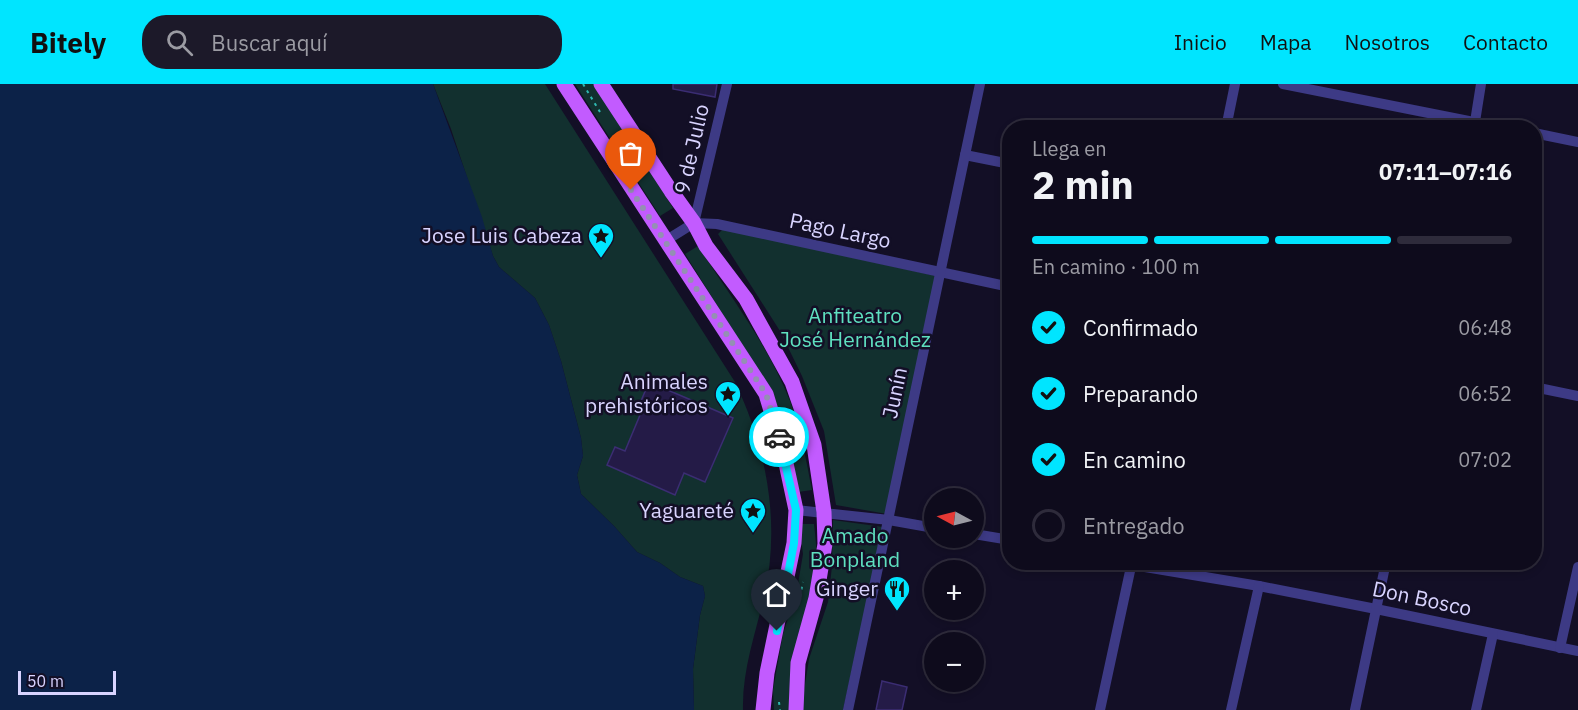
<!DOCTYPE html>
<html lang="es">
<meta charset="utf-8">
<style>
:root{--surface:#0e0b1c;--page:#1c1929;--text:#f1f3f6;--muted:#9b9ba3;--line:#2e2b3b;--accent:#00e5ff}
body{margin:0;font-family:"IBM Plex Sans",sans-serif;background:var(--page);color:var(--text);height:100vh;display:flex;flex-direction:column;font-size:22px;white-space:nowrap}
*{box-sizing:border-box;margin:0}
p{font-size:20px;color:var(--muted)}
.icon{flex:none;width:33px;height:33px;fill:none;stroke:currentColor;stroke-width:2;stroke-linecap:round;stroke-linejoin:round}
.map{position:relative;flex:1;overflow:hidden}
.drawer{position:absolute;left:1002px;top:36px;width:540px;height:450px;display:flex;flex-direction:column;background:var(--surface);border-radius:24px;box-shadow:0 3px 9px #0003,0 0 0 2px var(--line)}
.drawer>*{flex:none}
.needle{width:39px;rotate:277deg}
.fabs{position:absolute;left:924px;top:404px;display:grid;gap:12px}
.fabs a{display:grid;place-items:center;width:60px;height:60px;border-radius:50%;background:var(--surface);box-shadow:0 3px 9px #0003,0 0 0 2px var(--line);font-size:30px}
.scale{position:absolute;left:18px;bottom:15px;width:98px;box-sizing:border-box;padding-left:6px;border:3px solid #d9d4ff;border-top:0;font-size:16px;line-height:21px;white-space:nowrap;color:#d9d4ff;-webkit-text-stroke:4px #130f26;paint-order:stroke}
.pin{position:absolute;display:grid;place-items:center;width:51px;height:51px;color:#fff;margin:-62px -26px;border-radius:50% 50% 50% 0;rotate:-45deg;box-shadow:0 0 6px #0007}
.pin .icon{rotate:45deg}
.courier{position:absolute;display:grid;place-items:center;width:60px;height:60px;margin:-30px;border:4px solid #00e5ff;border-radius:50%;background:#fff;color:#222;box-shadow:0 2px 8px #0007}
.summary em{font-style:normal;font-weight:700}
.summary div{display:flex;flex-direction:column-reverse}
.summary{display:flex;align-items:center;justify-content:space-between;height:102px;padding:0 30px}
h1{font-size:39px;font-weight:700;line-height:45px}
.bar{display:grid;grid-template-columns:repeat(4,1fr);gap:9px 6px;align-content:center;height:72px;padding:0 30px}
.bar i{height:8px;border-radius:4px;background:var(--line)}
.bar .current{background:var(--accent)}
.bar p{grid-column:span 4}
ol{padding:0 30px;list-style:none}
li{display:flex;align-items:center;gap:18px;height:66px}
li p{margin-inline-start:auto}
li .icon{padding:6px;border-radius:50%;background:var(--accent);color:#111;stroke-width:4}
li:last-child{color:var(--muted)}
li i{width:33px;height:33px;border:3px solid var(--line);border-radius:50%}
header{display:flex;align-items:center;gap:36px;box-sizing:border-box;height:84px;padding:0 30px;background:var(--accent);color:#111}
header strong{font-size:28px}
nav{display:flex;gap:33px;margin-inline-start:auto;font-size:21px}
.search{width:420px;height:54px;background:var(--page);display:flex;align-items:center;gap:15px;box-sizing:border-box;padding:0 21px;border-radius:24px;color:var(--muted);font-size:22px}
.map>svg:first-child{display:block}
</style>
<header>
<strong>Bitely</strong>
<div class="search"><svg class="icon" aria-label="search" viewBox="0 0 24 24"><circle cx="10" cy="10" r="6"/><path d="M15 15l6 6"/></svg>Buscar aquí</div>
<nav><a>Inicio</a><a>Mapa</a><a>Nosotros</a><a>Contacto</a></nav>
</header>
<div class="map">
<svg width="1578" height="626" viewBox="0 0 1578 626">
<rect width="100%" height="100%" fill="#130f26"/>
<!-- green -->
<g fill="#12302f">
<path d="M 433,0 L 545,0 L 735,298 C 767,365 781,440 764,513 C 755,551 742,587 743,626 L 694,626 L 693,585 L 700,531 L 705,512 L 703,502 L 680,493 L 660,479 L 637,468 L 614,442 L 581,410 L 577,391 L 583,372 L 581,354 L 561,277 L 549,241 L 535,214 L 499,183 L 493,172 L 451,45 Z"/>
<path d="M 575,0 L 594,0 L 673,124 L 660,132 Z"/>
<path d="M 723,145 L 936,192 L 887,430 L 836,421 L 824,347 L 802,292 L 780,247 L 718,150 Z"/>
<path d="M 698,162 C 730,212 768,261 790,317 C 801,346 806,376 812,406 L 798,408 L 764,296 L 685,170 Z"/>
<path d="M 833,436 L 883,443 L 843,626 L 801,626 L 809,575 L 828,518 L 832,482 Z"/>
<path d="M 799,440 L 814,440 C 816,458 818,475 815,492 C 808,537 789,580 789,626 L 774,626 L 773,606 L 783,550 L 797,506 L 803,470 Z"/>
</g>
<!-- water -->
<path fill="#0c2248" d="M 0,0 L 433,0 L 482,133 L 493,172 L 499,183 L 535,214 L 549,241 L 561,277 L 581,354 L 583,372 L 577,391 L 581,410 L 614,442 L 637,468 L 660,479 L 680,493 L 703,502 L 705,512 L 700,531 L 693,585 L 694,626 L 0,626 Z"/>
<!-- building -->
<g fill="#241b47" stroke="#3b2d73" stroke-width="1.5">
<path d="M 673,0 L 717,0 L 715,13 L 673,5 Z"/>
<path d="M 649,298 L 733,334 L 705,398 L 684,389 L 675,411 L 607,381 L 615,363 L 625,367 L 640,331 L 636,329 Z"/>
<path d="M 882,597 L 907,603 L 902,626 L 876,626 Z"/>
</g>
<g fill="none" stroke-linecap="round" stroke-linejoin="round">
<!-- path -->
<g stroke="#2fb8b0" stroke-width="2" stroke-dasharray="3 4.5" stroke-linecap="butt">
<path d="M 583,0 L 600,28"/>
<path d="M 800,513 L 803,498"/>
<path d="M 779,618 L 780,626"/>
</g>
<!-- minor -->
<g stroke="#3d3a85" stroke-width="10">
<path d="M 1283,0 L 1504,44"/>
<path d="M 1226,44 L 1235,0"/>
<path d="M 1474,44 L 1481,0"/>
<path d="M 1534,49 L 1578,58"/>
<path d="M 965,71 L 1010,80"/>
<path d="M 694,139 L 727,0"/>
<path d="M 665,157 L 694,139 L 717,140 L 1010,203"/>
<path d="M 1534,303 L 1578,312"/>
<path d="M 796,426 L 889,436 L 934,444"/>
<path d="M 974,450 L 1010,456"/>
<path d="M 1115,478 L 1259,502 L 1376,525 L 1578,567"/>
<path d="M 1560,564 L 1578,483"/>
<path d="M 848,626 L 980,0"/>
<path d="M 1100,626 L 1132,478"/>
<path d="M 1231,626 L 1259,502"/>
<path d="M 1355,626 L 1386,478"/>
<path d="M 1476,626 L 1493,550"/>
</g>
<!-- primary -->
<g stroke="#c25bff" stroke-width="15">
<path d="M 564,0 L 766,310 L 784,370 L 796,426 L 794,459 L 767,589 L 763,626"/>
<path d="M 601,0 L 671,107 L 694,139 L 706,162 L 746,215 L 792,298 L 814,361 L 824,428 L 825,460 L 816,514 L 798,579 L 796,626"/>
</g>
</g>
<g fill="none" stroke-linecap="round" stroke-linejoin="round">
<!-- done -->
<path stroke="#948fb3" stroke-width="6" stroke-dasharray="0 10.8" d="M 631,106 L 766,310 L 779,353"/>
<!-- route -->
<path stroke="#00e5ff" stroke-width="8" d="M 777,547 L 794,459 L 796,426 L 779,353"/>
</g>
<!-- icons -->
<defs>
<g id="sight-pin" transform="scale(1.35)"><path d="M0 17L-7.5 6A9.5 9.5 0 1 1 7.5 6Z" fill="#00e5ff" stroke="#130f26"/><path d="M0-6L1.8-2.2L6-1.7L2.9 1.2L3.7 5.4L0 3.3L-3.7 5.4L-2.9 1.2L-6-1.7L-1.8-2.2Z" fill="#111"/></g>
<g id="restaurant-pin" transform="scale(1.35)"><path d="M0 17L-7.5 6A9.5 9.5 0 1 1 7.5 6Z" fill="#00e5ff" stroke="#130f26"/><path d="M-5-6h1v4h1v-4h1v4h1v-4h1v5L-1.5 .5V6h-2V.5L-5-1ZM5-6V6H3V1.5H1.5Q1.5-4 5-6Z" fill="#111"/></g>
</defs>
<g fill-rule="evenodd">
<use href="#sight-pin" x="601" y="152"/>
<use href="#sight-pin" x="728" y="310"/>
<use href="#sight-pin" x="753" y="427"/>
<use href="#restaurant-pin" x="897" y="505"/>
</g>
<g text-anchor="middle" stroke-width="5" stroke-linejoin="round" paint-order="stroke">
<!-- street labels -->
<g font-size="21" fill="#d9d4ff" stroke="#130f26">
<text transform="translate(692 65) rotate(-77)" y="7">9 de Julio</text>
<text transform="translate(840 147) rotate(12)" y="7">Pago Largo</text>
<text transform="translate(895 309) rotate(-78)" y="7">Junín</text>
<text transform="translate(1422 515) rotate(12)" y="7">Don Bosco</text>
</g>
<!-- poi labels -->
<g font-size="21" fill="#d9d4ff" stroke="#130f26" text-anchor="end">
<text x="582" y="159">Jose Luis Cabeza</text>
<text x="708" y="305">Animales<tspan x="708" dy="24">prehistóricos</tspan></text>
<text x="734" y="434">Yaguareté</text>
<text x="878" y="512">Ginger</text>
</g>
<!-- park labels -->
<g font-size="21" fill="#5fe0c0" stroke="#130f26">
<text x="855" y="239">Anfiteatro<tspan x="855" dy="24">José Hernández</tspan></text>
<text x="855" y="459">Amado<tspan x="855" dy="24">Bonpland</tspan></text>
</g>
</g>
</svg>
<div class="fabs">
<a><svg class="needle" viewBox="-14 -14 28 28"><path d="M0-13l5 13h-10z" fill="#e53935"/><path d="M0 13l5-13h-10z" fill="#9b9ba3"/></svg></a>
<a>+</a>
<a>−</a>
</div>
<div class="scale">50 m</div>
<div class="pin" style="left:631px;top:106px;background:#ea580c"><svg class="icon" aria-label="bag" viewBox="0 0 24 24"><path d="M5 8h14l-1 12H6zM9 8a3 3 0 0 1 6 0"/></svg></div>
<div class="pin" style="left:777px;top:547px;background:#1f2937"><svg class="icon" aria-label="home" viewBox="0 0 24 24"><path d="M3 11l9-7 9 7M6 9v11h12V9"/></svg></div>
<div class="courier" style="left:779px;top:353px"><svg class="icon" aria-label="car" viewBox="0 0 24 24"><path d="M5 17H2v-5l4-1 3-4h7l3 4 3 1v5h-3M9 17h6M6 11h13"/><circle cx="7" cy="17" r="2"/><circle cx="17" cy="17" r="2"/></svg></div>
<section class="drawer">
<div class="summary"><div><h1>2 min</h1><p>Llega en</p></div><em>07:11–07:16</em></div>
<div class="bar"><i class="current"></i><i class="current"></i><i class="current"></i><i></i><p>En camino · 100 m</p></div>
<ol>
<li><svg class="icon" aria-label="check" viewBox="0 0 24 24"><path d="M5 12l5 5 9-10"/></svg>Confirmado<p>06:48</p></li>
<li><svg class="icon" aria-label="check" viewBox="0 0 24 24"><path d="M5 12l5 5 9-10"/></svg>Preparando<p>06:52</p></li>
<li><svg class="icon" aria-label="check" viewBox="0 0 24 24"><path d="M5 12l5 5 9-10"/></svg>En camino<p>07:02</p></li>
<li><i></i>Entregado</li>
</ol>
</section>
</div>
